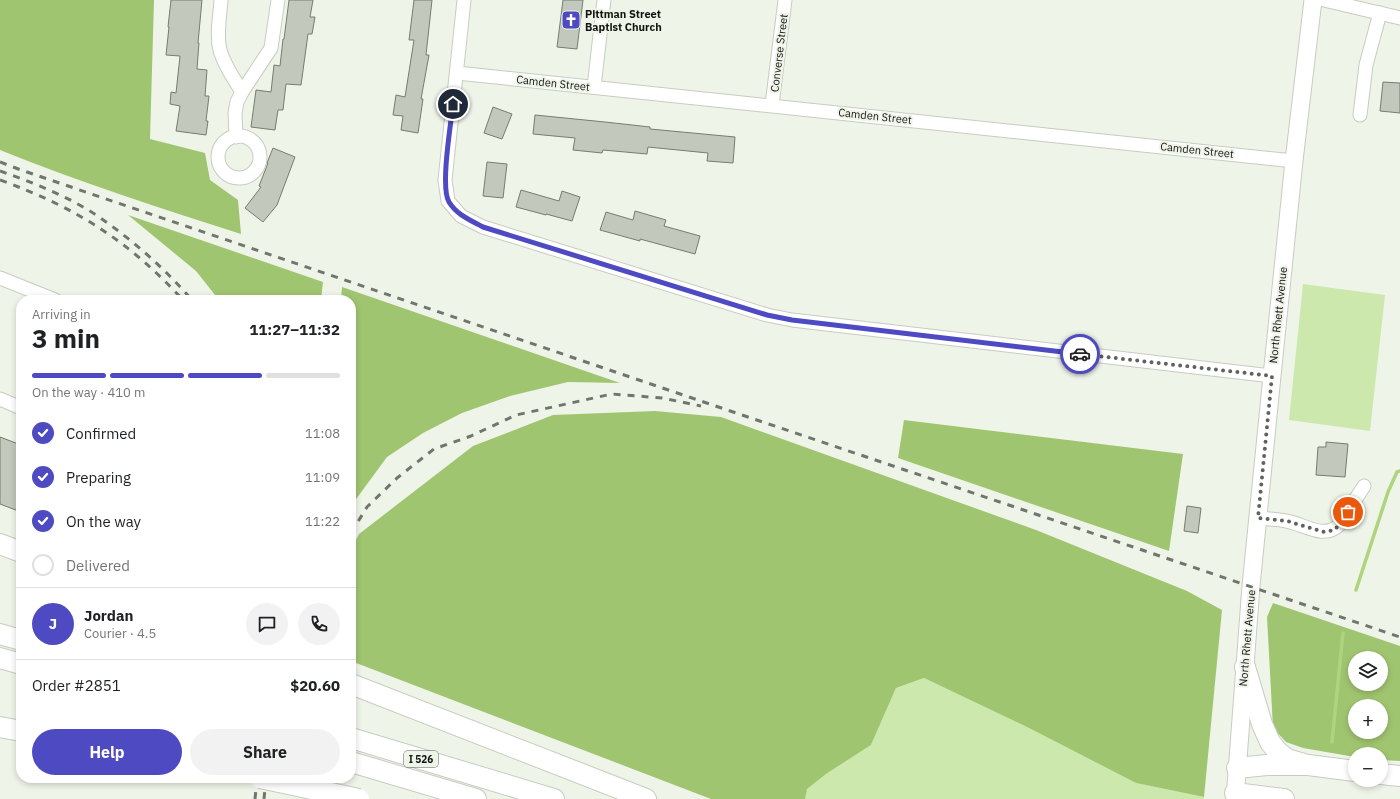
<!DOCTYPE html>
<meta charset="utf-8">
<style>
:root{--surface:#fff;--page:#f2f2f2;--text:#202124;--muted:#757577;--line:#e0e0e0;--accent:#4e4bc2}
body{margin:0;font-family:"IBM Plex Sans",sans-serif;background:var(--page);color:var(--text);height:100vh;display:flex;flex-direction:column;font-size:15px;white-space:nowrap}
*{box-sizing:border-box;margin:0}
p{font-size:13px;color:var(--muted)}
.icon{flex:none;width:22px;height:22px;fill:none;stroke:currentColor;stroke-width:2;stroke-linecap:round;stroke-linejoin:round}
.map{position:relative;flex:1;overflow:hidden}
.panel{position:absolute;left:16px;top:295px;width:340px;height:488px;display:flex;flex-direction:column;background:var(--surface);border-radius:16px;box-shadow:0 2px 6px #0003}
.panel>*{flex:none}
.buttons{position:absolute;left:1348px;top:651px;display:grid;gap:8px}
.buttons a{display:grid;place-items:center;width:40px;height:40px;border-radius:50%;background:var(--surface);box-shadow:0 2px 6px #0003;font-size:20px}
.pin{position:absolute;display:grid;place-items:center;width:34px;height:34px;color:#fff;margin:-17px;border:2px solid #fff;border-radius:50%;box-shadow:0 1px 4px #0007}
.courier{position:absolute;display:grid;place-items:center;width:40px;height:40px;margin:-20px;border:3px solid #4e4bc2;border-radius:50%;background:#fff;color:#222;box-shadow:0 1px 5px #0007}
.headline em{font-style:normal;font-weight:700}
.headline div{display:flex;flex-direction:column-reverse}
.headline{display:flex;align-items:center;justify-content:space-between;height:68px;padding:0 16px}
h1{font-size:26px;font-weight:700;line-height:30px}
.bar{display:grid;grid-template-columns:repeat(4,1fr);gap:6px 4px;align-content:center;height:48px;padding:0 16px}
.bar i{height:5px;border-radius:3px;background:var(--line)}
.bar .current{background:var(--accent)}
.bar p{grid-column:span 4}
.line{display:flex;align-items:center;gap:10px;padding:0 16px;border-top:1px solid var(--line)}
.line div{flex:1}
.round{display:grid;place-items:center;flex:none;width:42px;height:42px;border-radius:21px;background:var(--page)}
ol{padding:0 16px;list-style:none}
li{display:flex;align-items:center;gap:12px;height:44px}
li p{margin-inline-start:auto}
li .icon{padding:4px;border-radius:50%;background:var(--accent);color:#fff;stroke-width:4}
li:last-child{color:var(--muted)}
li i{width:22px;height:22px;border:2px solid var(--line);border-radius:50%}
.button{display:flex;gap:8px;margin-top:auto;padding:8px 16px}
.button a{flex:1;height:46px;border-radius:24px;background:var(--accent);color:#fff;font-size:16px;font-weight:700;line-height:46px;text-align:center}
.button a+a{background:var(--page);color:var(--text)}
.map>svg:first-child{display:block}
</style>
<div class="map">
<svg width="1400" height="799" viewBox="0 0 1400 799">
<rect width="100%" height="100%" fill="#eff4e9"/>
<!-- green -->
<g fill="#cde8ad">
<path d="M 1303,284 L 1385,295 L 1370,431 L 1289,420 Z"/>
<path d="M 924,678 L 1029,728 L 1136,783 L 1204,797 L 1204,799 L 805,799 L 806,789 L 826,774 L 871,745 L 896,688 Z"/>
</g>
<!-- forest -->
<g fill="#a0c570" fill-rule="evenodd">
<path d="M 0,0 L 154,0 L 150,139 L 205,153 L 210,180 L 238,200 L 241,234 C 160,208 79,182 0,150 Z"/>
<path d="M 128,215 L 323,282 L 321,300 L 219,300 L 196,271 Z"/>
<path d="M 342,287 L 620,383 L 568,382 L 510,396 L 462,413 L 423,433 L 387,457 L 351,506 L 351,300 L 341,300 Z"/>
<path d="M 655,411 L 721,417 L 1036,530 L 1187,591 L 1222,610 L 1204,797 L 1136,783 L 1029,728 L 924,678 L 896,688 L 871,745 L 826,774 L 807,789 L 805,799 L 711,799 L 351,661 L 351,550 L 359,534 L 473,446 L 553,415 Z"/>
<path d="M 904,420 L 1183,454 L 1169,551 L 898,458 Z"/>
<path d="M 1273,603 L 1400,646 L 1400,761 L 1381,760 L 1381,754 L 1355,754 L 1355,757 L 1303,748 L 1286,742 L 1273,728 L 1267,617 ZM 1355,658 L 1381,658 L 1381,684 L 1355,684 ZM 1355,706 L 1381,706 L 1381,732 L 1355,732 Z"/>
</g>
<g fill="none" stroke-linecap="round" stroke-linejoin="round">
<!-- stream -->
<g stroke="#aed47e" stroke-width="3.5">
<path d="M 1356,590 L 1388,492 L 1397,472 L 1400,471"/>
<path d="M 1332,742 L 1343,633"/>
</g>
</g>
<!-- building -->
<g fill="#c3c8bd" stroke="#777c72">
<path d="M 171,0 L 202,0 L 198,43 L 199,43 L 197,69 L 207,70 L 205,96 L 209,96 L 206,121 L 208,121 L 206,135 L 176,131 L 180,106 L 170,104 L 171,92 L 176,93 L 180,56 L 166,55 L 169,27 L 168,27 Z"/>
<path d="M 289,0 L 313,0 L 310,17 L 315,17 L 312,34 L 308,34 L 301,85 L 286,84 L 283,110 L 278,110 L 275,130 L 251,127 L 256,90 L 271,92 L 274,65 L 280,66 L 283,39 L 284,39 Z"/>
<path d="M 414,0 L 432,0 L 426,55 L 429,55 L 421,99 L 423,99 L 418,133 L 401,130 L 403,116 L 393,115 L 396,95 L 405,97 L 414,40 L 409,40 Z"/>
<path d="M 563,0 L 583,0 L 577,49 L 557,47 Z"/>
<path d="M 1383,82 L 1400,83 L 1400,113 L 1380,111 Z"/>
<path d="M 493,107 L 512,114 L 502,139 L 484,133 Z"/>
<path d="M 535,115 L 605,122 L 650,127 L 650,129 L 735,137 L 733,163 L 707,161 L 708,153 L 648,147 L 647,154 L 603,150 L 602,153 L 573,150 L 575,138 L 533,134 Z"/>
<path d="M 273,148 L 295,157 L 277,205 L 263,222 L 245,208 L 261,187 L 259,186 L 268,163 L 267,163 Z"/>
<path d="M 487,162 L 507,164 L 503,198 L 483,196 Z"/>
<path d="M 521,190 L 559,201 L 562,191 L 580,197 L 572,221 L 546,214 L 546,215 L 516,207 Z"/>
<path d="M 635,211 L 666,220 L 664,226 L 700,236 L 695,254 L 640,239 L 640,241 L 600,230 L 606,212 L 633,220 Z"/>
<path d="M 0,437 L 21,445 L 21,512 L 0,504 Z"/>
<path d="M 1326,442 L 1348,444 L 1345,477 L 1316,475 L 1318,447 L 1326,447 Z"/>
<path d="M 1187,506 L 1201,508 L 1198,533 L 1184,531 Z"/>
</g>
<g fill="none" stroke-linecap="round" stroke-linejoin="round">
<!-- minor casing -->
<g stroke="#c7ccc1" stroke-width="15">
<g id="minor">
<path d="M 221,0 C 220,16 216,35 220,50 C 224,65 234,79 242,92"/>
<path d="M 464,0 L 445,180 L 448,201 L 461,216 L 483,227 L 767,315 L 792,320 L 1272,376"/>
<path d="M 1324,0 L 1400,18"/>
<path d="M 457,73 L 1294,161"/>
<path d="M 594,87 L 604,0"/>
<path d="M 772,105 L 785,0"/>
<path d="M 1360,115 L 1366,65 L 1380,13"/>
<circle cx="239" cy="157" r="21"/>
<path d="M 236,137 L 235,113 L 237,102 L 242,92 L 271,48 L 278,0"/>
<path d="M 0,278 L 55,300"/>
<path d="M 0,399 L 21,408"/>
<path d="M 1258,518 C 1267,519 1277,519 1286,521 C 1304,524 1324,540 1339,525 L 1364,486"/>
</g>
</g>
<!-- major casing -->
<g stroke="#c7ccc1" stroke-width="19">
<path id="major" d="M 1235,799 L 1251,586 L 1272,376 L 1294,161 L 1313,0"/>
</g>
<!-- highway casing -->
<g stroke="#c7ccc1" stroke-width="22">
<g id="highway">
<path d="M 0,544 L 21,552"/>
<path d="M 0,634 L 21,640"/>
<path d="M 0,658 L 21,664"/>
<path d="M 1245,667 L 1262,724 L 1270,742 L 1277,751 L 1287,759 L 1308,765"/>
<path d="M 351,684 L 646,799"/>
<path d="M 0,727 L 21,731"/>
<path d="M 351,738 L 554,799"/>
<path d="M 351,762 L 476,799"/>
<path d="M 1237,768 L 1267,765 L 1308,765 L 1355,771"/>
<path d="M 1381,774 L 1400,776"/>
<path d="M 1235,793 L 1284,799"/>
</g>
</g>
<!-- minor -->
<use href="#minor" stroke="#fff" stroke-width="13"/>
<!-- major -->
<use href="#major" stroke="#fff" stroke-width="17"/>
<!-- highway -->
<use href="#highway" stroke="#fff" stroke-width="20"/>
<!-- rail -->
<g stroke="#72756e" stroke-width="3" stroke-dasharray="7 7" stroke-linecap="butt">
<path d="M 0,162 L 21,170 L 742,415 L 1400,637"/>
<path d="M 0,171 C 34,183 70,197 99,217 C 134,241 165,269 192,300"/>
<path d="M 0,180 C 75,207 129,241 183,300"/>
<path d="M 351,533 L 367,507 L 397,478 L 434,449 L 471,436 L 516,415 L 612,394 L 662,398 L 701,406"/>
<path d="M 255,799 L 257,778"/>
<path d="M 264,799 L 266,778"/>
</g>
<!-- highway-bridge casing -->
<g stroke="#c7ccc1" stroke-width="22" stroke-linecap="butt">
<path id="highway-bridge" d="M 260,778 L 359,799"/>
</g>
<!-- highway-bridge -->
<use href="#highway-bridge" stroke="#fff" stroke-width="20"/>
</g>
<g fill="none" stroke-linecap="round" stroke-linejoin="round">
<!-- done -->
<path stroke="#60635d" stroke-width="4" stroke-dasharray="0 7.2" d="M 1080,354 L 1272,376 L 1258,518 L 1287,521 L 1324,532 L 1334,530 L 1339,525 L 1348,512"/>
<!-- route -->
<path stroke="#4e4bc2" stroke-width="5" d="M 453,104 C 451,124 440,187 449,202 C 457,215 470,220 483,227 L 767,315 L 792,320 L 1080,354"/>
</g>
<!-- icons -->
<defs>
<g id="church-square" transform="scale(1)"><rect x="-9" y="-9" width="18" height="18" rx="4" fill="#4e4bc2" stroke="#eff4e9"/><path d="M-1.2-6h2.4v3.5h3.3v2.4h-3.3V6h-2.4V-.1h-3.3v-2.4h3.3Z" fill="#fff"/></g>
</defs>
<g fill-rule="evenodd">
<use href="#church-square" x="571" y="20"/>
</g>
<g text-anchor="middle" stroke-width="4" stroke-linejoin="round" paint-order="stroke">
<!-- shield labels -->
<rect fill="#eff4e9" stroke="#555852" stroke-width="1" x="404" y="751" width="34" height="16" rx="3"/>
<g font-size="10" font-weight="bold" fill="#131511">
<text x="421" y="763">I 526</text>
</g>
<!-- poi labels -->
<g font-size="11" font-weight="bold" fill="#131511" stroke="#eff4e9" text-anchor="start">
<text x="585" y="18">Pittman Street<tspan x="585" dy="13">Baptist Church</tspan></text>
</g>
<!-- street labels -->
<g font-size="11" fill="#131511" stroke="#eff4e9">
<text transform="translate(779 53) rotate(-83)" y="4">Converse Street</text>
<text transform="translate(553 83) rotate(6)" y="4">Camden Street</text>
<text transform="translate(875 116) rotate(6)" y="4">Camden Street</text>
<text transform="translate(1197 150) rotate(6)" y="4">Camden Street</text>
<text transform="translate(1278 315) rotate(-84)" y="4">North Rhett Avenue</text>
<text transform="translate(1247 638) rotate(-85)" y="4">North Rhett Avenue</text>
</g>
</g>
</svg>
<div class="buttons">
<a><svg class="icon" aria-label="layers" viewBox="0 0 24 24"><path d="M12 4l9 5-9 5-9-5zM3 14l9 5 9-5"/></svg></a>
<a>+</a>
<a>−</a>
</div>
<div class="pin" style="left:1348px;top:512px;background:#ea580c"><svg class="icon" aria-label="bag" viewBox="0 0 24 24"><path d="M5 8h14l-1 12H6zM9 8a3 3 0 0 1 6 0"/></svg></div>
<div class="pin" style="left:453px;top:104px;background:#1f2937"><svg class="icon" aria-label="home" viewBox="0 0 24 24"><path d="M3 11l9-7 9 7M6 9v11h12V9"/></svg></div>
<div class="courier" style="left:1080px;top:354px"><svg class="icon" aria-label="car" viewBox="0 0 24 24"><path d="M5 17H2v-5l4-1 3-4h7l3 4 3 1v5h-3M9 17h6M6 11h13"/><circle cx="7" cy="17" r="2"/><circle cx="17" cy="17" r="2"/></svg></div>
<section class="panel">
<div class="headline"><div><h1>3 min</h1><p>Arriving in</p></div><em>11:27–11:32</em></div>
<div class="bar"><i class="current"></i><i class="current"></i><i class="current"></i><i></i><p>On the way · 410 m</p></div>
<ol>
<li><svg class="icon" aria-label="check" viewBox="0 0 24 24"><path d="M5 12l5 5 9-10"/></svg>Confirmed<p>11:08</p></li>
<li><svg class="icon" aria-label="check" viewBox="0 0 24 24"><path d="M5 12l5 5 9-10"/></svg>Preparing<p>11:09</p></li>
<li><svg class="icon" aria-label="check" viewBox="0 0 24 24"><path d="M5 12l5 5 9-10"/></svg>On the way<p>11:22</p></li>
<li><i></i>Delivered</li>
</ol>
<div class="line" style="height:72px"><b class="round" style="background:var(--accent);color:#fff">J</b><div><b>Jordan</b><p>Courier · 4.5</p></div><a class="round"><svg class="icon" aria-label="chat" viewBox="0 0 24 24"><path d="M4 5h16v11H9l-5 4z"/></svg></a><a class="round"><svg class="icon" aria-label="phone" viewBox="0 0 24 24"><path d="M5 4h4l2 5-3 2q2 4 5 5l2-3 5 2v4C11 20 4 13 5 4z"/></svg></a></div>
<div class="line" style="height:52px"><div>Order #2851</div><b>$20.60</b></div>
<div class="button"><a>Help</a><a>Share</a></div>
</section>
</div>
